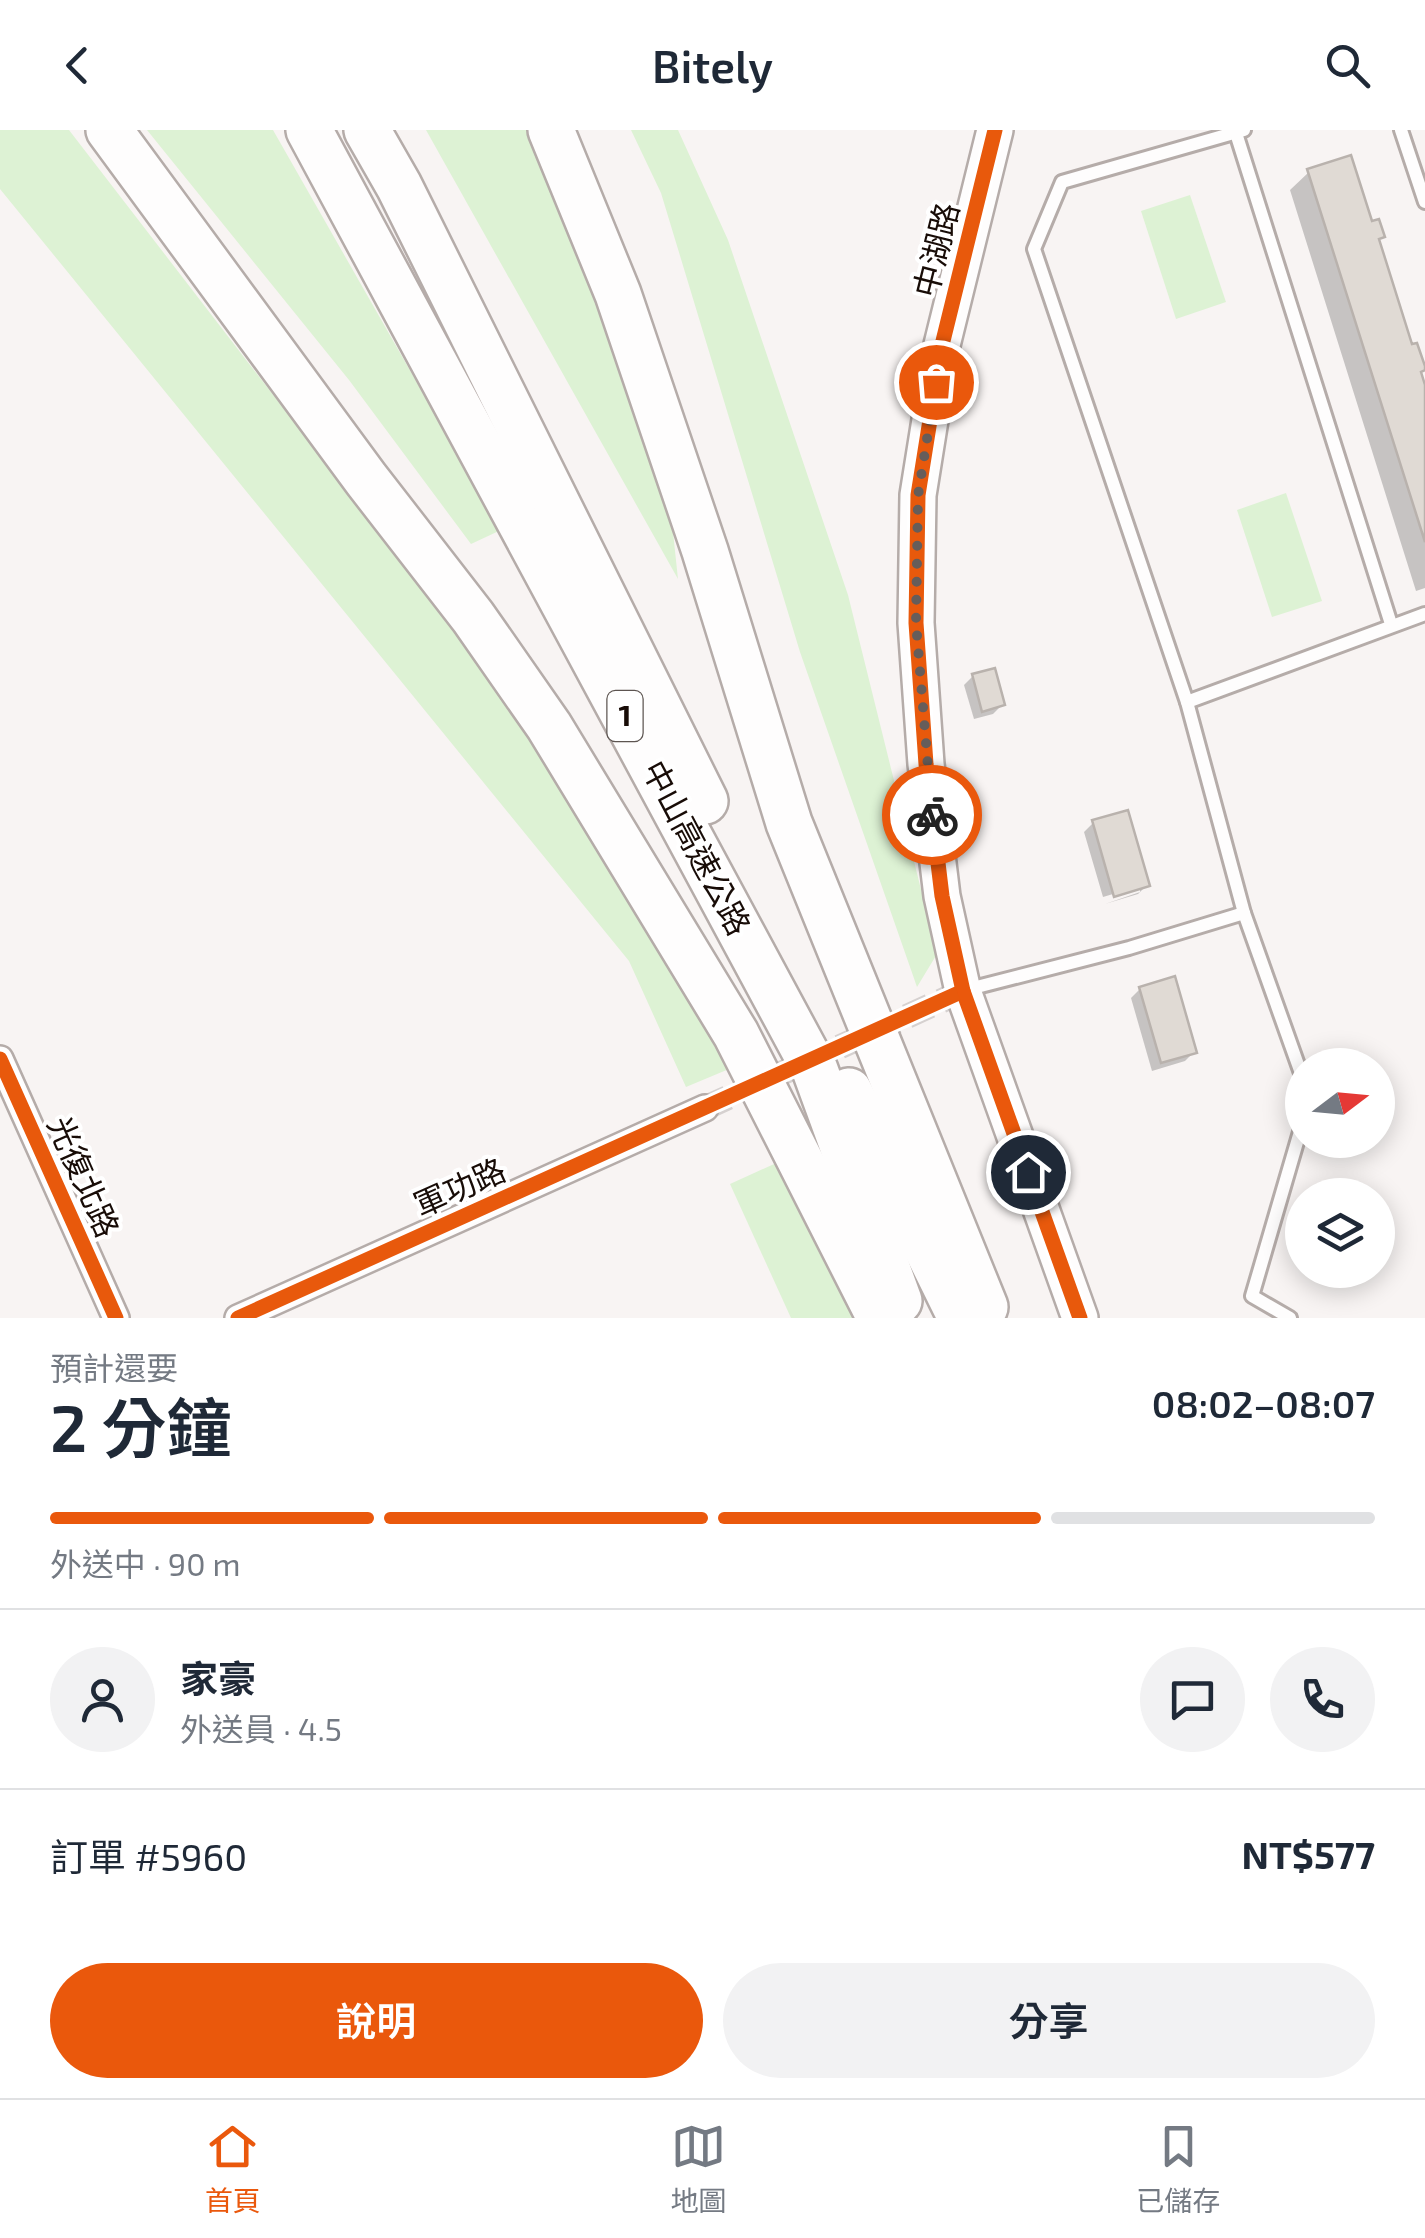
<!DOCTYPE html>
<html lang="zh-TW">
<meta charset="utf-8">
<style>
:root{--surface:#fff;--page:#f2f2f3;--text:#1f2937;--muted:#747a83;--line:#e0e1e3;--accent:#ea580c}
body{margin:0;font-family:"Exo 2","Noto Sans TC",sans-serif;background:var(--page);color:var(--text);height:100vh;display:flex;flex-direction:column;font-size:38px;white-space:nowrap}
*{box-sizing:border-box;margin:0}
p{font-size:32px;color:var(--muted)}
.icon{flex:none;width:55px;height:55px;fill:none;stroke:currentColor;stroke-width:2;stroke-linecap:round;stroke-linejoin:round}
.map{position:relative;height:1188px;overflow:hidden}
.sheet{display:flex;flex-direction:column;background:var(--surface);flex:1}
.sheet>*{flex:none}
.needle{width:65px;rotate:74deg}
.fabs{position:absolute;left:1285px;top:918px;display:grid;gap:20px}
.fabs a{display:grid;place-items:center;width:110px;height:110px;border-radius:50%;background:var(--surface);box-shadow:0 5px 25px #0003;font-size:50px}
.pin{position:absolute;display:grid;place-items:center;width:85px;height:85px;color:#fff;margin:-42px;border:5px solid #fff;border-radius:50%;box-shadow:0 2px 10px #0007}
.courier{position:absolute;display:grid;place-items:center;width:100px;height:100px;margin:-50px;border:8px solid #ea580c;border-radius:50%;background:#fff;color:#222;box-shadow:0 2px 12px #0007}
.headline em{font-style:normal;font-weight:600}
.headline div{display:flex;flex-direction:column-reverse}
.headline{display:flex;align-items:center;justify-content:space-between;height:170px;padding:0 50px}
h1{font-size:65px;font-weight:600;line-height:75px}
.bar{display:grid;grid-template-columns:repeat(4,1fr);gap:15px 10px;align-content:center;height:120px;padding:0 50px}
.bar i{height:12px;border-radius:8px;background:var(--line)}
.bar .current{background:var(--accent)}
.bar p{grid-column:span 4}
.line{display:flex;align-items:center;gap:25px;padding:0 50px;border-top:2px solid var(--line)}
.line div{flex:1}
.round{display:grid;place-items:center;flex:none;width:105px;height:105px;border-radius:52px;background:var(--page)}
.primary-button{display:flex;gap:20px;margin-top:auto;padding:20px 50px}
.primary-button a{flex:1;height:115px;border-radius:60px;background:var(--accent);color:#fff;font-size:40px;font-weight:600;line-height:115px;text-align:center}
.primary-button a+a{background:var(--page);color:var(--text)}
header{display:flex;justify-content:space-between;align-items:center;height:130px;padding:0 50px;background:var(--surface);font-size:45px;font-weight:600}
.dock{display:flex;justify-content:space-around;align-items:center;height:140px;border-top:2px solid var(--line);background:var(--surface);font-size:28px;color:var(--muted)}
.dock a{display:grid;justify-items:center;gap:5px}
.dock .current{color:var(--accent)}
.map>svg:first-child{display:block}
</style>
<header><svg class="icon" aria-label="back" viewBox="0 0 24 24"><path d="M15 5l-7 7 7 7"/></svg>Bitely<svg class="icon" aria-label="search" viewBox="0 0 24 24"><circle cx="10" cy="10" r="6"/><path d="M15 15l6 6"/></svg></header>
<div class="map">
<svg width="1425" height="1188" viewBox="0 0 1425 1188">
<rect width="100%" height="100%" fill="#f8f4f3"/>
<!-- green -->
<g fill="#ddf2d4">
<path d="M 0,0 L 69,0 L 499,558 L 683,847 L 729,939 L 686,957 L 629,831 L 0,59 Z"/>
<path d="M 147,0 L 273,0 L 501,400 L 471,414 L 349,250 Z"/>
<path d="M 426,0 L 530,0 L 668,355 L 678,449 Z"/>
<path d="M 631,0 L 678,0 L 728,110 L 848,465 L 937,824 L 917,857 L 800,522 L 661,63 Z"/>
<path d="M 1190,65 L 1226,172 L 1176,189 L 1141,81 Z"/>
<path d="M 1286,363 L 1322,471 L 1272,487 L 1237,380 Z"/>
<path d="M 783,1030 L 865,1188 L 791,1188 L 730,1054 Z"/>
</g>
<!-- shadow -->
<g fill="#0003">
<path d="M 1309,42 L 1382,107 L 1377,111 L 1425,264 L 1425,458 L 1416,461 L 1290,60 Z"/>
<path d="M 973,546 L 1002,575 L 993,584 L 974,589 L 964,555 Z"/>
<path d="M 1093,693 L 1147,755 L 1138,764 L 1105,774 L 1140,762 L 1140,756 L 1103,767 L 1084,702 Z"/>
<path d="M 1140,859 L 1194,922 L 1185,931 L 1152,941 L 1131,868 Z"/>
</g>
<!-- building -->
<g fill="#e0dad4" stroke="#b9b2ad" stroke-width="2.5">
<path d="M 1351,25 L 1372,91 L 1379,89 L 1385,107 L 1379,109 L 1412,214 L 1417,213 L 1425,236 L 1425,240 L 1421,242 L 1425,255 L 1425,412 L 1307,39 Z"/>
<path d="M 995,538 L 1005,575 L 982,582 L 972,544 Z"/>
<path d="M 1128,680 L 1150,756 L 1114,767 L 1092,690 Z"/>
<path d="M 1175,846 L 1197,923 L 1161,933 L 1139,857 Z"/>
</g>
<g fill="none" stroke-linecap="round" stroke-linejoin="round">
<!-- street-tunnel -->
<path stroke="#d6d1d0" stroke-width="25" stroke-dasharray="25 12" stroke-linecap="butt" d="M 705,978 L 963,861"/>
<!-- lane casing -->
<g stroke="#b5aca9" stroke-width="18">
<g id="lane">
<path d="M 1235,0 L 1391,494"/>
<path d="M 1244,0 L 1062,52 L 1034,119 L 1187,572 L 1244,783 L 1302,946"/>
<path d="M 1401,0 L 1425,72"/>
<path d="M 1187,572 L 1425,484"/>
<path d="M 965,860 L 1129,818 L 1244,783"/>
<path d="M 1290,1188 L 1252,1166 L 1302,995"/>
</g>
</g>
<!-- street casing -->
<g stroke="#b5aca9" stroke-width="30">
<g id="street">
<path d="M 0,929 L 116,1188"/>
<path d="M 238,1188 L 705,978"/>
</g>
</g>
<!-- secondary casing -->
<g stroke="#b5aca9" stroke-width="40">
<path id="secondary" d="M 995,0 L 942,215 L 918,365 L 916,493 L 926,634 L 942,766 L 963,861 L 1080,1188"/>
</g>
<!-- highway casing -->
<g stroke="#b5aca9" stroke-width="50">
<g id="highway">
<path d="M 109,0 L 366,349 L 473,487 L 549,596 L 736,904 L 880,1188"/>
<path d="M 309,0 L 815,940 L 899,1171"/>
<path d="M 367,0 L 399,56 L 705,671"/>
<path d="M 551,0 L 618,164 L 705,421 L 789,693 L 985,1177"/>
<path d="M 849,961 L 961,1188"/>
</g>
</g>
<!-- lane -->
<use href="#lane" stroke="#fefdfd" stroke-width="12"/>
<!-- street -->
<use href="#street" stroke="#fefdfd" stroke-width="25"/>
<!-- secondary -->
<use href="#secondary" stroke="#fefdfd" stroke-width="35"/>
<!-- highway -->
<use href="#highway" stroke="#fefdfd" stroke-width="45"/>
<!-- cycleway casing -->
<g stroke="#fff" stroke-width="21">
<g id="cycleway">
<path d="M 995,0 L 942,215 L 918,365 L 916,493 L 926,634 L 942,766 L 963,861 L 1080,1188"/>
<path d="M 0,929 L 116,1188"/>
<path d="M 238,1188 L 963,861"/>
</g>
</g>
<!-- cycleway -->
<use href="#cycleway" stroke="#e8590c" stroke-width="15"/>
</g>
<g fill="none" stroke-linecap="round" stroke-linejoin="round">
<!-- done -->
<path stroke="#665d5a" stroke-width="10" stroke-dasharray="0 18" d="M 932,685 L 916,493 L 918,366 L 936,252"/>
<!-- route -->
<path stroke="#ea580c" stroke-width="12" d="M 932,685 L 942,766 L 963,860 L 1028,1042"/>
</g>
<g text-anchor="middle" stroke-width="8" stroke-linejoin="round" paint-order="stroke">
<!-- shield labels -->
<rect fill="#fff" stroke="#5d5551" stroke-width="2.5" x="607.5" y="561" width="35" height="50" rx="8"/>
<g font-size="30" font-weight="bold" fill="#180c07">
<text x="625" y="596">1</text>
</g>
<!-- street labels -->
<g font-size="32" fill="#180c07" stroke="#fff">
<text transform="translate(937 120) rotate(-76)" y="11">中湖路</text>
<text transform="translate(696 718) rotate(62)" y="11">中山高速公路</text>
<text transform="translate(83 1047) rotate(66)" y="11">光復北路</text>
<text transform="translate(460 1058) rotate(-24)" y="11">軍功路</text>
</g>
</g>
</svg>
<div class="fabs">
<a><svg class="needle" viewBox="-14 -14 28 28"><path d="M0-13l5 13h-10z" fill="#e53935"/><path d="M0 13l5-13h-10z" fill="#747a83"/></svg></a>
<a><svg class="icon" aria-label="layers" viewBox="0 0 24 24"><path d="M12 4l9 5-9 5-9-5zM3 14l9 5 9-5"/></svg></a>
</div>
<div class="pin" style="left:936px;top:252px;background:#ea580c"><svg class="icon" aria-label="bag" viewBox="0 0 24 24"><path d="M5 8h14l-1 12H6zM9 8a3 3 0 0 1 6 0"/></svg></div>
<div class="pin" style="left:1028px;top:1042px;background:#1f2937"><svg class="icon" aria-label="home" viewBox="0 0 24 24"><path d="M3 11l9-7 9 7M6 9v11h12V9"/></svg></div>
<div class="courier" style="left:932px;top:685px"><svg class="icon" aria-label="bike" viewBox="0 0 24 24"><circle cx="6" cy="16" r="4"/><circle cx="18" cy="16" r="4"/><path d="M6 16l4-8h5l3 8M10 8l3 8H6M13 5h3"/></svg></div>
</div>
<section class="sheet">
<div class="headline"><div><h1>2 分鐘</h1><p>預計還要</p></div><em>08:02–08:07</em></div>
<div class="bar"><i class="current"></i><i class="current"></i><i class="current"></i><i></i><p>外送中 · 90 m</p></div>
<div class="line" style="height:180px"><a class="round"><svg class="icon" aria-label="person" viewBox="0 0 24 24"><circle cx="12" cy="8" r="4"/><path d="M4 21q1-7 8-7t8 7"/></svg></a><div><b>家豪</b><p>外送員 · 4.5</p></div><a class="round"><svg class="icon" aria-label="chat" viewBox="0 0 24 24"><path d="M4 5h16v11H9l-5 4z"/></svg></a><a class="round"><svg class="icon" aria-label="phone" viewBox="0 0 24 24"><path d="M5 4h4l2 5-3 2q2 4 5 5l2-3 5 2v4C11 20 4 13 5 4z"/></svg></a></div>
<div class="line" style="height:130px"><div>訂單 #5960</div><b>NT$577</b></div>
<div class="primary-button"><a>說明</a><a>分享</a></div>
</section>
<nav class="dock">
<a class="current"><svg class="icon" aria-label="home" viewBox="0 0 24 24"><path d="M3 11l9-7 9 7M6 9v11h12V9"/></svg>首頁</a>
<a><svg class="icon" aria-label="map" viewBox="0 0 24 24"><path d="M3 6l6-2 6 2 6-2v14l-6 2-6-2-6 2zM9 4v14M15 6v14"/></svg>地圖</a>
<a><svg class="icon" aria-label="saved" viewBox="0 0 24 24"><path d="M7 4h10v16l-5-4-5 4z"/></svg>已儲存</a>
</nav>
